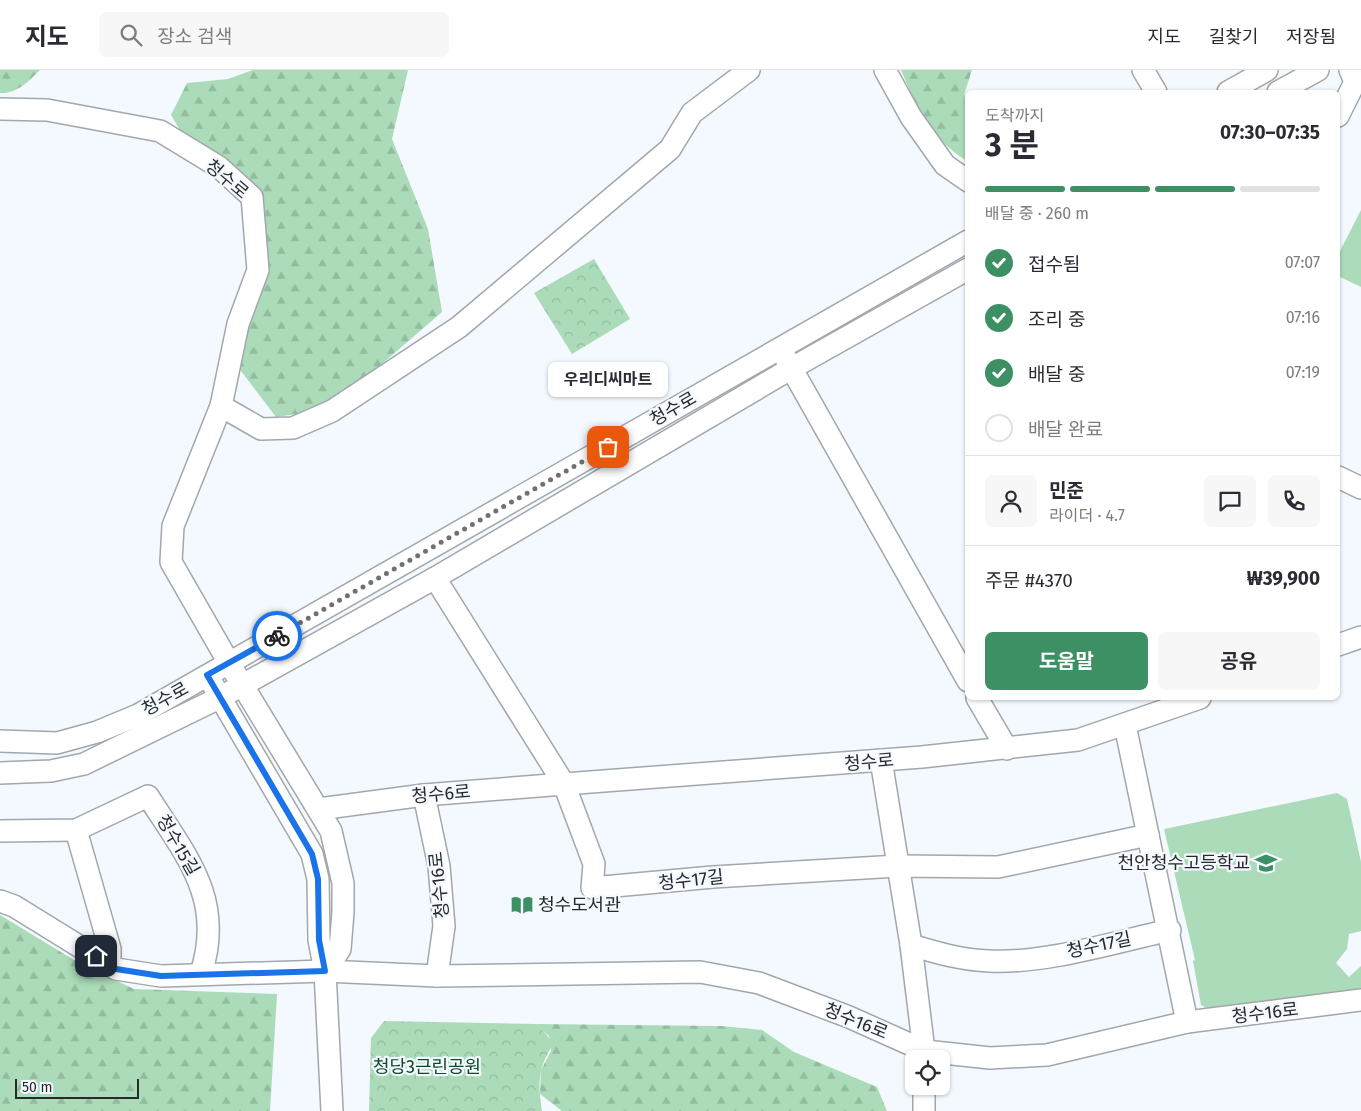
<!DOCTYPE html>
<html lang="ko">
<meta charset="utf-8">
<style>
:root{--surface:#fff;--page:#f7f7f7;--text:#2b2b33;--muted:#7c7c81;--line:#e1e1e2;--accent:#3c9063}
body{margin:0;font-family:"Fira Sans","Noto Sans KR",sans-serif;background:var(--page);color:var(--text);height:100vh;display:flex;flex-direction:column;font-size:19px;white-space:nowrap}
*{box-sizing:border-box;margin:0}
p{font-size:16px;color:var(--muted)}
.icon{flex:none;width:28px;height:28px;fill:none;stroke:currentColor;stroke-width:2;stroke-linecap:round;stroke-linejoin:round}
.map{position:relative;flex:1;overflow:hidden}
.sheet{position:absolute;left:965px;top:20px;width:375px;height:610px;display:flex;flex-direction:column;background:var(--surface);border-radius:8px;box-shadow:0 1px 4px #0004}
.sheet>*{flex:none}
.tools{position:absolute;left:905px;top:980px;display:grid;gap:10px}
.tools a{display:grid;place-items:center;width:45px;height:45px;border-radius:8px;background:var(--surface);box-shadow:0 1px 4px #0004;font-size:25px}
.scale{position:absolute;left:15px;bottom:12px;width:124px;box-sizing:border-box;padding-left:5px;border:2px solid #27292b;border-top:0;font-size:14px;line-height:18px;white-space:nowrap;color:#27292b;-webkit-text-stroke:4px #f3f9fe;paint-order:stroke}
.pin{position:absolute;display:grid;place-items:center;width:42px;height:42px;color:#fff;margin:-21px;border-radius:10px;box-shadow:0 2px 8px #0006}
.courier{position:absolute;display:grid;place-items:center;width:50px;height:50px;margin:-25px;border:4px solid #1a73e8;border-radius:50%;background:#fff;color:#222;box-shadow:0 1px 6px #0007}
.bubble{position:absolute;height:35px;border-radius:8px;background:var(--surface);box-shadow:0 1px 4px #0004;font-size:16px;font-weight:700;line-height:35px;text-align:center}
.headline em{font-style:normal;font-weight:700}
.headline div{display:flex;flex-direction:column-reverse}
.headline{display:flex;align-items:center;justify-content:space-between;height:85px;padding:0 20px}
h1{font-size:32px;font-weight:700;line-height:38px}
.bar{display:grid;grid-template-columns:repeat(4,1fr);gap:8px 5px;align-content:center;height:60px;padding:0 20px}
.bar i{height:6px;border-radius:4px;background:var(--line)}
.bar .on{background:var(--accent)}
.bar p{grid-column:span 4}
.line{display:flex;align-items:center;gap:12px;padding:0 20px;border-top:1px solid var(--line)}
.line div{flex:1}
.round{display:grid;place-items:center;flex:none;width:52px;height:52px;border-radius:8px;background:var(--page)}
ol{padding:0 20px;list-style:none}
li{display:flex;align-items:center;gap:15px;height:55px}
li p{margin-inline-start:auto}
li .icon{padding:5px;border-radius:50%;background:var(--accent);color:#fff;stroke-width:4}
li:last-child{color:var(--muted)}
li i{width:28px;height:28px;border:2px solid var(--line);border-radius:50%}
.action{display:flex;gap:10px;margin-top:auto;padding:10px 20px}
.action a{flex:1;height:58px;border-radius:8px;background:var(--accent);color:#fff;font-size:20px;font-weight:700;line-height:58px;text-align:center}
.action a+a{background:var(--page);color:var(--text)}
header{display:flex;align-items:center;gap:30px;box-sizing:border-box;height:70px;padding:0 25px;background:var(--surface);border-bottom:1px solid var(--line)}
header strong{font-size:24px}
nav{display:flex;gap:28px;margin-inline-start:auto;font-size:18px}
.search{width:350px;height:45px;background:var(--page);display:flex;align-items:center;gap:12px;box-sizing:border-box;padding:0 18px;border-radius:8px;color:var(--muted);font-size:19px}
.map>svg:first-child{display:block}
</style>
<header>
<strong>지도</strong>
<div class="search"><svg class="icon" aria-label="search" viewBox="0 0 24 24"><circle cx="10" cy="10" r="6"/><path d="M15 15l6 6"/></svg>장소 검색</div>
<nav><a>지도</a><a>길찾기</a><a>저장됨</a></nav>
</header>
<div class="map">
<svg width="1361" height="1041" viewBox="0 0 1361 1041">
<defs>
<pattern id="forest-firs" width="22" height="20" patternUnits="userSpaceOnUse" patternTransform="scale(1.25)"><rect width="22" height="20" fill="#abdbb9"/><path d="M5 1l3.5 6h-7zM16 11l3.5 6h-7z" fill="#93bc9f"/></pattern>
<pattern id="park-crowns" width="20" height="18" patternUnits="userSpaceOnUse" patternTransform="scale(1.25)"><rect width="20" height="18" fill="#abdbb9"/><path d="M2 6a3 3 0 1 1 6 0M12 15a3 3 0 1 1 6 0" fill="none" stroke="#93bc9f"/></pattern>
</defs>
<rect width="100%" height="100%" fill="#f3f9fe"/>
<!-- grass -->
<g fill="#abdbb9">
<path d="M 1361,140 L 1361,217 L 1338,206 L 1338,185 Z"/>
<path d="M 1337,723 L 1347,729 L 1361,792 L 1361,861 L 1349,864 L 1347,879 L 1336,893 L 1349,907 L 1361,896 L 1361,919 L 1214,942 L 1201,935 L 1193,891 L 1195,890 L 1164,759 Z"/>
</g>
<!-- forest -->
<g fill="url(#forest-firs)">
<path d="M 0,0 L 40,0 C 29,11 17,24 0,23 Z"/>
<path d="M 253,0 L 408,0 L 392,69 L 428,159 L 442,242 L 353,319 L 303,343 L 276,347 L 238,297 L 237,273 L 266,200 L 258,118 L 183,65 L 171,45 L 187,13 L 228,9 Z"/>
<path d="M 901,0 L 972,0 L 964,25 L 968,28 L 967,91 C 933,71 916,36 901,0 Z"/>
<path d="M 0,845 L 74,890 L 134,919 L 277,924 L 270,1041 L 0,1041 Z"/>
<path d="M 536,954 L 721,956 L 762,960 L 794,982 L 877,1017 L 887,1041 L 562,1041 L 540,1024 L 541,1000 L 551,981 L 549,966 Z"/>
</g>
<!-- park -->
<g fill="url(#park-crowns)">
<path d="M 594,189 L 630,249 L 572,284 L 534,223 Z"/>
<path d="M 384,951 L 536,954 C 563,978 547,975 541,1001 C 538,1014 540,1028 542,1041 L 369,1041 L 371,968 Z"/>
</g>
<g fill="none" stroke-linecap="round" stroke-linejoin="round">
<!-- minor casing -->
<g stroke="#a2a7ac" stroke-width="24">
<g id="minor">
<path d="M 885,0 L 911,47 L 945,95 L 968,111"/>
<path d="M 1143,0 L 1156,22"/>
<path d="M 1228,22 L 1267,0"/>
<path d="M 1278,22 L 1318,0"/>
<path d="M 0,39 L 47,40 L 160,61 L 219,97 L 252,127 L 258,200 L 238,254 L 221,336 L 173,456 L 171,492 L 229,593 L 331,761 L 343,813 L 343,842 L 340,879 L 325,901"/>
<path d="M 1338,46 L 1355,12 L 1350,0"/>
<path d="M 785,287 L 968,611"/>
<path d="M 221,336 L 261,359 L 293,358 L 332,341 L 459,257 L 670,79 L 692,43 L 749,0"/>
<path d="M 1338,407 L 1361,418"/>
<path d="M 435,508 L 564,714 L 922,687 L 1078,670 L 1200,628"/>
<path d="M 1338,575 L 1361,567"/>
<path d="M 213,615 L 312,784 L 318,809 L 319,870 L 325,901 L 332,1041"/>
<path d="M 977,628 L 1007,679"/>
<path d="M 1125,655 L 1187,952"/>
<path d="M 0,671 L 57,673 L 97,662 L 138,645 L 968,171"/>
<path d="M 881,690 L 911,875 L 925,989"/>
<path d="M 0,703 L 51,701 L 84,694 L 221,627 L 435,508 L 792,298 L 968,199"/>
<path d="M 424,725 L 439,796 L 444,856 L 437,906"/>
<path d="M 319,739 L 424,725 L 564,714 L 594,794 L 592,818 L 713,807 L 898,796 L 998,797 L 1148,765"/>
<path d="M 76,760 L 110,879 L 110,895"/>
<path d="M 0,761 L 76,760 L 148,726 C 186,786 225,829 201,903"/>
<path d="M 0,831 L 14,836 L 116,899 L 161,906 L 325,901 L 437,906 L 700,902 L 759,913 L 849,947 L 925,981 L 990,988 L 1047,985 L 1187,952 L 1361,930"/>
<path d="M 911,875 C 937,883 962,890 989,891 C 1045,894 1115,872 1170,860"/>
<path d="M 924,1041 L 924,1016"/>
</g>
</g>
<!-- minor -->
<use href="#minor" stroke="#fff" stroke-width="21"/>
</g>
<g fill="none" stroke-linecap="round" stroke-linejoin="round">
<!-- done -->
<path stroke="#6e7275" stroke-width="5" stroke-dasharray="0 9" d="M 277,566 L 608,377"/>
<!-- route -->
<path stroke="#1a73e8" stroke-width="6" d="M 96,886 L 116,899 L 161,906 L 325,901 L 319,870 L 318,809 L 312,784 L 207,605 L 277,566"/>
</g>
<!-- icons -->
<defs>
<g id="school-bare" transform="scale(1.725)"><path d="M0-5L7-2L0 1L-7-2ZM-4 1L0 2.5L4 1V4Q0 6-4 4Z" fill="#3c9063" stroke="#f3f9fe" stroke-width="2.5" paint-order="stroke"/></g>
<g id="library-bare" transform="scale(1.725)"><path d="M-6-4Q-3-5.5-.7-3.5V5Q-3 3-6 4ZM6-4Q3-5.5 .7-3.5V5Q3 3 6 4Z" fill="#3c9063" stroke="#f3f9fe" stroke-width="2.5" paint-order="stroke"/></g>
</defs>
<g fill-rule="evenodd">
<use href="#school-bare" x="1266" y="793"/>
<use href="#library-bare" x="522" y="835"/>
</g>
<g text-anchor="middle" stroke-width="4.5" stroke-linejoin="round" paint-order="stroke">
<!-- street labels -->
<g font-size="18" fill="#27292b" stroke="#f3f9fe">
<text transform="translate(227 109) rotate(40)" y="6">청수로</text>
<text transform="translate(673 339) rotate(-30)" y="6">청수로</text>
<text transform="translate(165 629) rotate(-29)" y="6">청수로</text>
<text transform="translate(869 692) rotate(-5)" y="6">청수로</text>
<text transform="translate(441 724) rotate(-5)" y="6">청수6로</text>
<text transform="translate(178 775) rotate(60)" y="6">청수15길</text>
<text transform="translate(691 810) rotate(-6)" y="6">청수17길</text>
<text transform="translate(439 815) rotate(-96)" y="6">청수16로</text>
<text transform="translate(1099 875) rotate(-12)" y="6">청수17길</text>
<text transform="translate(1265 943) rotate(-7)" y="6">청수16로</text>
<text transform="translate(856 951) rotate(22)" y="6">청수16로</text>
</g>
<!-- poi labels -->
<g font-size="18" fill="#27292b" stroke="#f3f9fe" text-anchor="end">
<text x="1250" y="799">천안청수고등학교</text>
<text x="538" y="841" text-anchor="start">청수도서관</text>
</g>
<!-- park labels -->
<g font-size="18" fill="#0d4828" stroke="#f3f9fe">
<text x="427" y="1003">청당3근린공원</text>
</g>
</g>
</svg>
<div class="tools">
<a><svg class="icon" aria-label="locate" viewBox="0 0 24 24"><circle cx="12" cy="12" r="6"/><path d="M12 2v4M12 18v4M2 12h4M18 12h4"/></svg></a>
</div>
<div class="scale">50 m</div>
<div class="pin" style="left:608px;top:377px;background:#ea580c"><svg class="icon" aria-label="bag" viewBox="0 0 24 24"><path d="M5 8h14l-1 12H6zM9 8a3 3 0 0 1 6 0"/></svg></div>
<div class="pin" style="left:96px;top:886px;background:#1f2937"><svg class="icon" aria-label="home" viewBox="0 0 24 24"><path d="M3 11l9-7 9 7M6 9v11h12V9"/></svg></div>
<div class="courier" style="left:277px;top:566px"><svg class="icon" aria-label="bike" viewBox="0 0 24 24"><circle cx="6" cy="16" r="4"/><circle cx="18" cy="16" r="4"/><path d="M6 16l4-8h5l3 8M10 8l3 8H6M13 5h3"/></svg></div>
<div class="bubble" style="left:548px;top:292px;width:120px">우리디씨마트</div>
<section class="sheet">
<div class="headline"><div><h1>3 분</h1><p>도착까지</p></div><em>07:30–07:35</em></div>
<div class="bar"><i class="on"></i><i class="on"></i><i class="on"></i><i></i><p>배달 중 · 260 m</p></div>
<ol>
<li><svg class="icon" aria-label="check" viewBox="0 0 24 24"><path d="M5 12l5 5 9-10"/></svg>접수됨<p>07:07</p></li>
<li><svg class="icon" aria-label="check" viewBox="0 0 24 24"><path d="M5 12l5 5 9-10"/></svg>조리 중<p>07:16</p></li>
<li><svg class="icon" aria-label="check" viewBox="0 0 24 24"><path d="M5 12l5 5 9-10"/></svg>배달 중<p>07:19</p></li>
<li><i></i>배달 완료</li>
</ol>
<div class="line" style="height:90px"><a class="round"><svg class="icon" aria-label="person" viewBox="0 0 24 24"><circle cx="12" cy="8" r="4"/><path d="M4 21q1-7 8-7t8 7"/></svg></a><div><b>민준</b><p>라이더 · 4.7</p></div><a class="round"><svg class="icon" aria-label="chat" viewBox="0 0 24 24"><path d="M4 5h16v11H9l-5 4z"/></svg></a><a class="round"><svg class="icon" aria-label="phone" viewBox="0 0 24 24"><path d="M5 4h4l2 5-3 2q2 4 5 5l2-3 5 2v4C11 20 4 13 5 4z"/></svg></a></div>
<div class="line" style="height:65px"><div>주문 #4370</div><b>₩39,900</b></div>
<div class="action"><a>도움말</a><a>공유</a></div>
</section>
</div>
